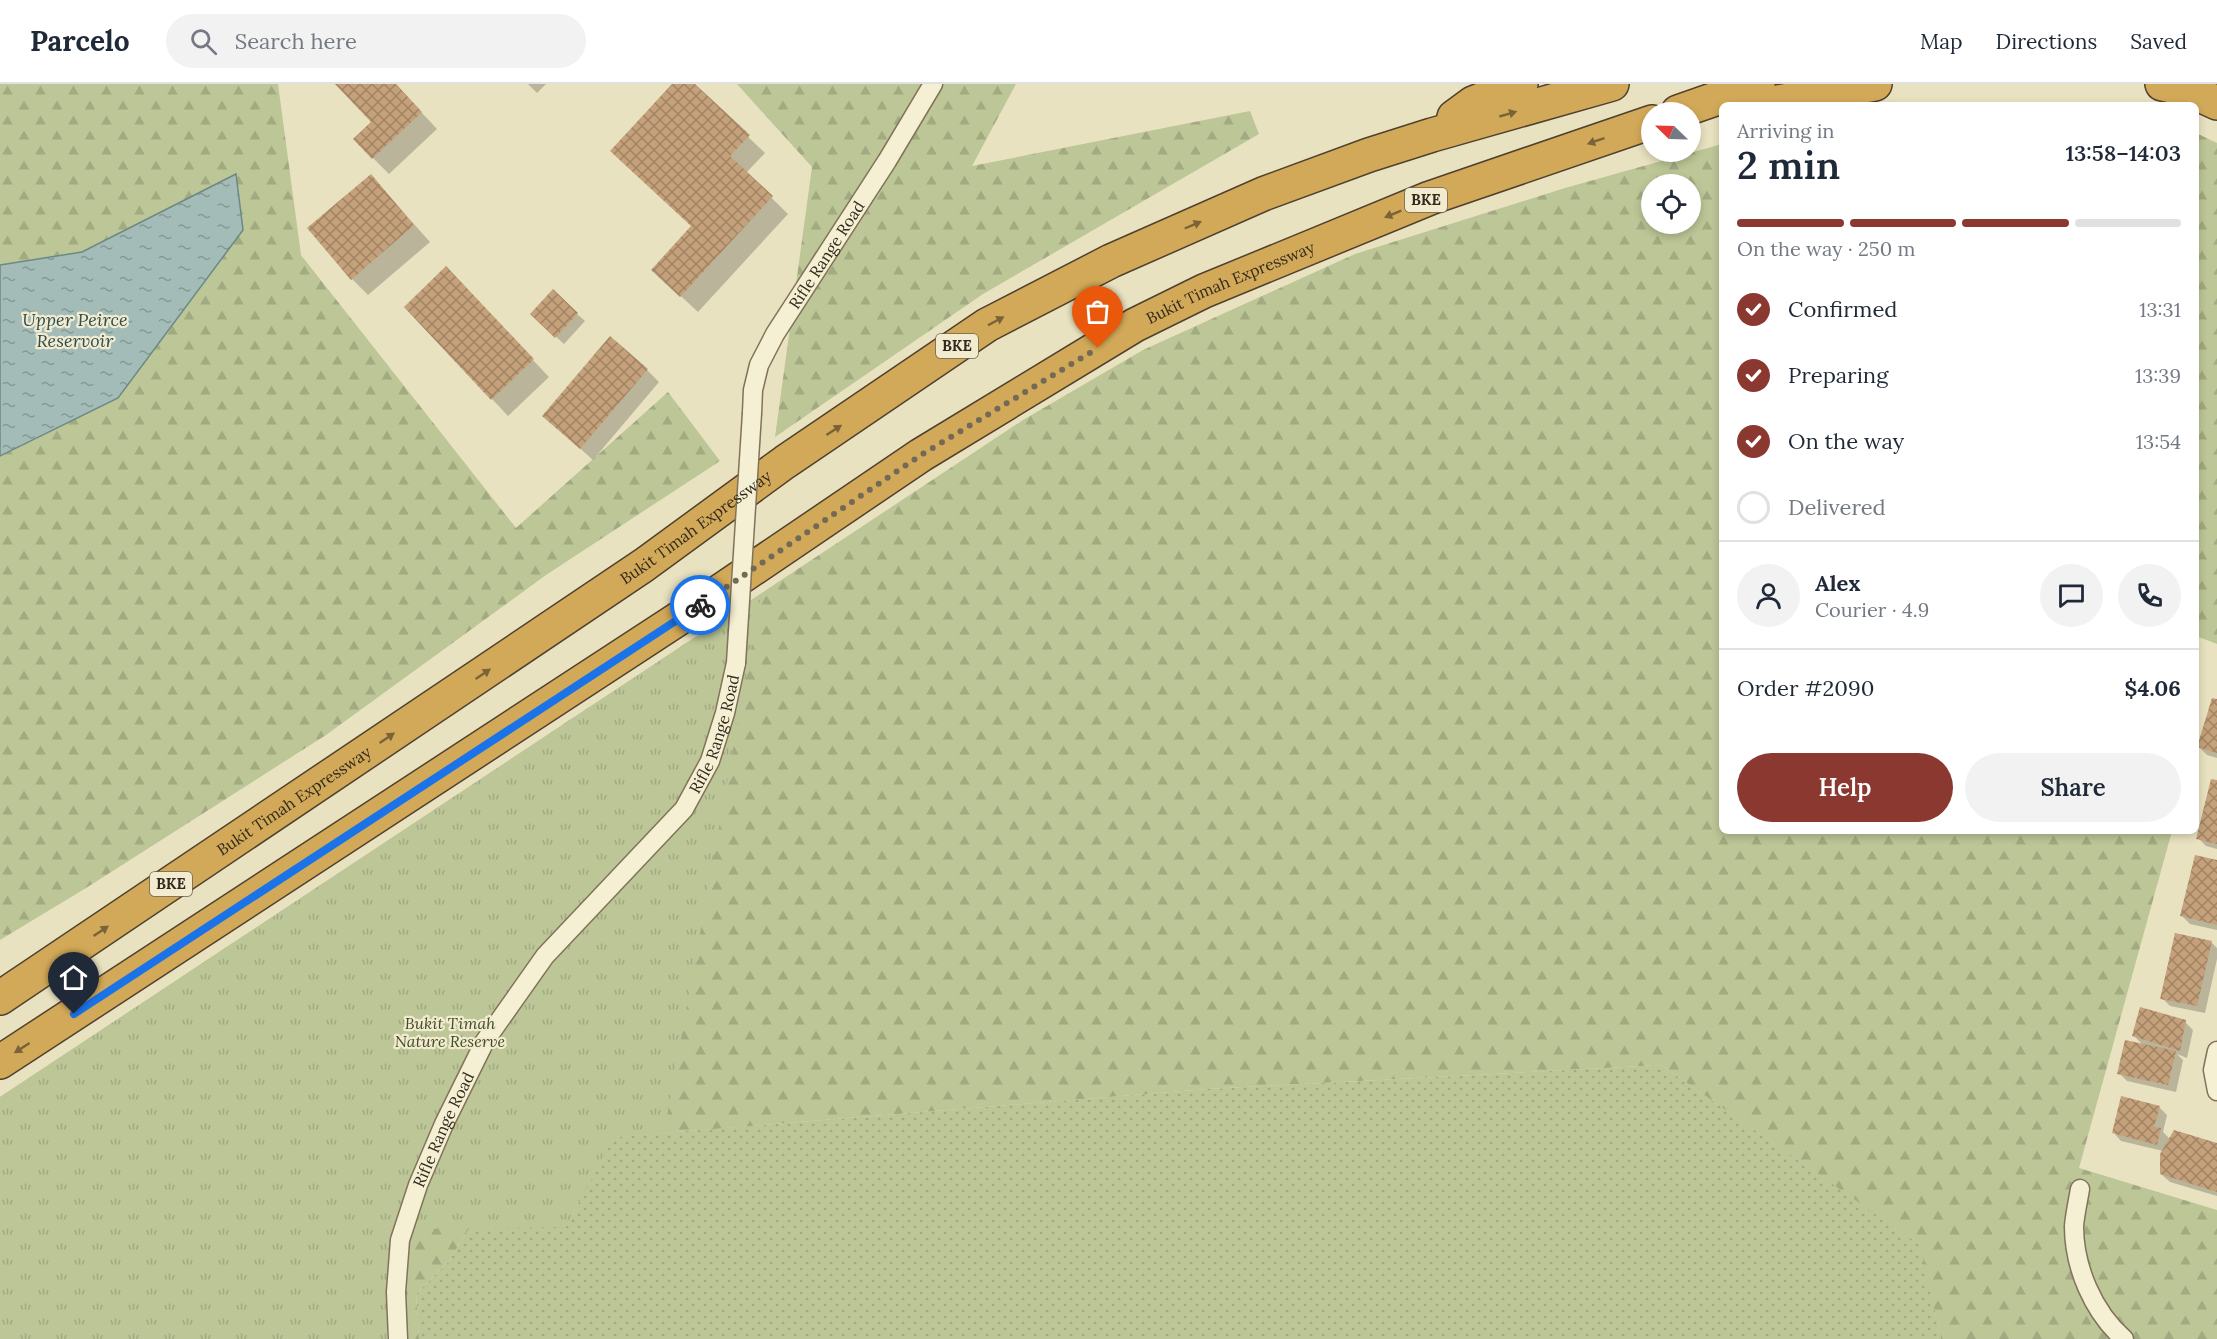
<!DOCTYPE html>
<meta charset="utf-8">
<style>
:root{--surface:#fff;--page:#f2f2f3;--text:#1f2937;--muted:#747a83;--line:#e0e1e3;--accent:#8b3930}
body{margin:0;font-family:Lora,serif;background:var(--page);color:var(--text);height:100vh;display:flex;flex-direction:column;font-size:22px;white-space:nowrap}
*{box-sizing:border-box;margin:0}
p{font-size:20px;color:var(--muted)}
.icon{flex:none;width:33px;height:33px;fill:none;stroke:currentColor;stroke-width:2;stroke-linecap:round;stroke-linejoin:round}
.map{position:relative;flex:1;overflow:hidden}
.details{position:absolute;left:1719px;top:18px;width:480px;height:732px;display:flex;flex-direction:column;background:var(--surface);border-radius:9px;box-shadow:0 3px 9px #0003}
.details>*{flex:none}
.needle{width:39px;rotate:293deg}
.tools{position:absolute;left:1641px;top:18px;display:grid;gap:12px}
.tools a{display:grid;place-items:center;width:60px;height:60px;border-radius:50%;background:var(--surface);box-shadow:0 3px 9px #0003;font-size:30px}
.pin{position:absolute;display:grid;place-items:center;width:51px;height:51px;color:#fff;margin:-62px -26px;border-radius:50% 50% 50% 0;rotate:-45deg;box-shadow:0 0 6px #0007}
.pin .icon{rotate:45deg}
.courier{position:absolute;display:grid;place-items:center;width:60px;height:60px;margin:-30px;border:4px solid #1a73e8;border-radius:50%;background:#fff;color:#222;box-shadow:0 2px 8px #0007}
.overview em{font-style:normal;font-weight:600}
.overview div{display:flex;flex-direction:column-reverse}
.overview{display:flex;align-items:center;justify-content:space-between;height:102px;padding:0 18px}
h1{font-size:39px;font-weight:600;line-height:45px}
.bar{display:grid;grid-template-columns:repeat(4,1fr);gap:9px 6px;align-content:center;height:72px;padding:0 18px}
.bar i{height:8px;border-radius:4px;background:var(--line)}
.bar .selected{background:var(--accent)}
.bar p{grid-column:span 4}
.line{display:flex;align-items:center;gap:15px;padding:0 18px;border-top:2px solid var(--line)}
.line div{flex:1}
.round{display:grid;place-items:center;flex:none;width:63px;height:63px;border-radius:32px;background:var(--page)}
ol{padding:0 18px;list-style:none}
li{display:flex;align-items:center;gap:18px;height:66px}
li p{margin-inline-start:auto}
li .icon{padding:6px;border-radius:50%;background:var(--accent);color:#fff;stroke-width:4}
li:last-child{color:var(--muted)}
li i{width:33px;height:33px;border:3px solid var(--line);border-radius:50%}
.action{display:flex;gap:12px;margin-top:auto;padding:12px 18px}
.action a{flex:1;height:69px;border-radius:36px;background:var(--accent);color:#fff;font-size:24px;font-weight:600;line-height:69px;text-align:center}
.action a+a{background:var(--page);color:var(--text)}
header{display:flex;align-items:center;gap:36px;box-sizing:border-box;height:84px;padding:0 30px;background:var(--surface);border-bottom:2px solid var(--line)}
header strong{font-size:28px}
nav{display:flex;gap:33px;margin-inline-start:auto;font-size:21px}
.search{width:420px;height:54px;background:var(--page);display:flex;align-items:center;gap:15px;box-sizing:border-box;padding:0 21px;border-radius:33px;color:var(--muted);font-size:22px}
.map>svg:first-child{display:block}
</style>
<header>
<strong>Parcelo</strong>
<div class="search"><svg class="icon" aria-label="search" viewBox="0 0 24 24"><circle cx="10" cy="10" r="6"/><path d="M15 15l6 6"/></svg>Search here</div>
<nav><a>Map</a><a>Directions</a><a>Saved</a></nav>
</header>
<div class="map">
<svg width="2217" height="1255" viewBox="0 0 2217 1255">
<defs>
<pattern id="grass-dots" width="8" height="8" patternUnits="userSpaceOnUse" patternTransform="scale(1.5)"><rect width="8" height="8" fill="#bcc696"/><path d="M2 2h.1M6 6h.1" fill="none" stroke="#a2aa81" stroke-width="1.8" stroke-linecap="round"/></pattern>
<pattern id="forest-firs" width="22" height="20" patternUnits="userSpaceOnUse" patternTransform="scale(1.5)"><rect width="22" height="20" fill="#bcc696"/><path d="M5 1l3.5 6h-7zM16 11l3.5 6h-7z" fill="#a2aa81"/></pattern>
<pattern id="park-tufts" width="24" height="20" patternUnits="userSpaceOnUse" patternTransform="scale(1.5)"><rect width="24" height="20" fill="#bcc696"/><path d="M3 7l-1-3M5 7V3M7 7l1-3M15 17l-1-3M17 17v-4M19 17l1-3" fill="none" stroke="#a2aa81"/></pattern>
<pattern id="water-ripples" width="26" height="14" patternUnits="userSpaceOnUse" patternTransform="scale(1.5)"><rect width="26" height="14" fill="#a3bcb7"/><path d="M2 4q2-2 4 0t4 0M15 11q2-2 4 0t4 0" fill="none" stroke="#859994"/></pattern>
<pattern id="building-cross-hatch" width="8" height="8" patternUnits="userSpaceOnUse" patternTransform="scale(1.5)"><rect width="8" height="8" fill="#c4a17a"/><path d="M0 0l8 8M0 8l8-8" fill="none" stroke="#a08363"/></pattern>
</defs>
<rect width="100%" height="100%" fill="#e9e2c1"/>
<!-- grass -->
<path fill="url(#grass-dots)" d="M 1661,981 L 1921,1161 L 1941,1255 L 419,1255 L 416,1210 L 449,1177 L 470,1143 L 566,1143 L 613,1053 L 1208,1005 Z"/>
<!-- forest -->
<g fill="url(#forest-firs)" fill-rule="evenodd">
<path d="M 0,0 L 278,0 L 301,171 L 516,444 L 668,308 L 720,377 L 546,491 L 326,651 L 86,804 L 0,856 L 0,372 L 118,314 L 243,146 L 236,90 L 82,168 L 0,181 Z"/>
<path d="M 737,0 L 1016,0 L 972,82 L 1250,27 L 1259,50 L 983,210 L 775,353 L 812,83 Z"/>
<path d="M 2196,49 L 2217,59 L 2217,560 L 2196,552 Z"/>
<path d="M 1722,60 L 1722,747 L 2172,747 L 2079,1084 L 2217,1126 L 2217,1255 L 1941,1255 L 1920,1161 L 1661,981 L 1208,1005 L 614,1053 L 566,1143 L 470,1143 L 449,1177 L 416,1210 L 419,1255 L 403,1255 L 390,1222 L 331,1240 L 0,1255 L 0,1013 L 1023,336 L 1143,266 L 1355,170 L 1565,104 ZM 1652,100 L 1690,100 L 1690,140 L 1652,140 Z"/>
</g>
<!-- park -->
<path fill="url(#park-tufts)" d="M 761,510 L 664,1049 L 613,1053 L 566,1143 L 395,1145 L 388,1190 L 387,1255 L 0,1255 L 0,1013 Z"/>
<!-- water -->
<path fill="url(#water-ripples)" stroke="#6c8985" stroke-width="1.5" d="M 236,90 L 243,146 L 118,314 L 0,372 L 0,181 L 82,168 Z"/>
<!-- shadow -->
<g fill="#0003">
<path d="M 337,0 L 395,0 L 437,45 L 389,90 L 373,74 L 373,38 Z"/>
<path d="M 528,0 L 546,0 L 537,9 Z"/>
<path d="M 674,0 L 692,0 L 765,69 L 746,89 L 788,130 L 698,228 L 670,202 L 693,143 Z"/>
<path d="M 371,92 L 430,158 L 368,211 L 352,195 Z"/>
<path d="M 462,201 L 549,293 L 508,332 L 406,223 Z"/>
<path d="M 577,230 L 585,237 L 564,260 L 540,238 Z"/>
<path d="M 647,286 L 659,298 L 593,376 L 544,332 Z"/>
<path d="M 2217,617 L 2217,674 L 2207,671 L 2199,663 Z"/>
<path d="M 2217,698 L 2217,765 L 2206,762 L 2198,754 Z"/>
<path d="M 2217,777 L 2217,846 L 2190,840 L 2182,832 Z"/>
<path d="M 2211,858 L 2217,864 L 2217,875 L 2205,929 L 2170,922 L 2162,914 Z"/>
<path d="M 2185,938 L 2193,946 L 2187,974 L 2177,970 L 2183,976 L 2176,1008 L 2127,997 L 2119,989 L 2144,962 L 2134,952 Z"/>
<path d="M 2159,1023 L 2167,1031 L 2163,1048 L 2170,1055 L 2217,1060 L 2217,1112 L 2170,1098 L 2161,1090 L 2163,1067 L 2121,1057 L 2114,1049 Z"/>
</g>
<!-- building -->
<g fill="url(#building-cross-hatch)">
<path d="M 335,0 L 396,0 L 422,28 L 372,75 L 353,55 L 371,38 Z"/>
<path d="M 672,0 L 695,0 L 750,51 L 730,72 L 773,112 L 680,213 L 651,186 L 691,142 L 610,67 Z"/>
<path d="M 371,90 L 414,141 L 351,196 L 307,144 Z"/>
<path d="M 446,182 L 534,275 L 491,316 L 404,223 Z"/>
<path d="M 553,205 L 578,229 L 555,254 L 530,230 Z"/>
<path d="M 610,252 L 648,285 L 580,365 L 542,332 Z"/>
<path d="M 2212,614 L 2217,615 L 2217,669 L 2197,663 Z"/>
<path d="M 2211,695 L 2217,696 L 2217,760 L 2196,755 Z"/>
<path d="M 2195,771 L 2217,776 L 2217,841 L 2180,832 Z"/>
<path d="M 2175,849 L 2212,857 L 2197,922 L 2160,915 Z"/>
<path d="M 2140,923 L 2186,936 L 2180,967 L 2132,952 Z"/>
<path d="M 2125,956 L 2176,967 L 2168,1001 L 2117,990 Z"/>
<path d="M 2121,1012 L 2160,1022 L 2154,1043 L 2161,1044 L 2157,1061 L 2112,1049 Z"/>
<path d="M 2174,1046 L 2217,1059 L 2217,1108 L 2160,1090 L 2160,1070 Z"/>
</g>
<g fill="none" stroke-linecap="round" stroke-linejoin="round">
<!-- minor casing -->
<g stroke="#81735a" stroke-width="21">
<g id="minor">
<path id="s1" d="M 752,329 L 753,306 L 759,281 L 775,250 L 887,77 L 933,0"/>
<path d="M 2217,967 L 2213,986 L 2217,1007"/>
<path d="M 2080,1105 C 2078,1117 2075,1130 2074,1142 C 2074,1183 2093,1228 2124,1255"/>
<path id="s2" d="M 398,1255 L 396,1208 L 400,1156 L 418,1101 L 444,1040 L 485,957 L 545,872 L 684,725 L 710,677 L 725,629 L 736,579"/>
</g>
</g>
<!-- motorway casing -->
<g stroke="#4f412e" stroke-width="36">
<g id="motorway">
<path d="M 2162,0 L 2189,6 L 2217,19"/>
<path d="M 1762,21 L 1875,0"/>
<path d="M 1678,28 L 1758,0"/>
<path d="M 1454,33 L 1473,19 L 1521,0"/>
<path id="s3" d="M 0,914 L 644,481 L 785,378 L 987,241 L 1111,177 L 1263,110 L 1369,71 L 1432,51 L 1612,0"/>
<path id="s4" d="M 0,978 L 704,518 L 921,371 L 1135,241 L 1204,207 L 1430,114 L 1652,38"/>
</g>
</g>
<!-- minor -->
<use href="#minor" stroke="#f5efd3" stroke-width="18"/>
<!-- motorway -->
<use href="#motorway" stroke="#d2a958" stroke-width="33"/>
<!-- minor-bridge casing -->
<g stroke="#81735a" stroke-width="21" stroke-linecap="butt">
<path id="minor-bridge" d="M 736,579 L 752,329"/>
</g>
<!-- minor-bridge -->
<use href="#minor-bridge" stroke="#f5efd3" stroke-width="18"/>
</g>
<!-- one-way arrows -->
<defs><path id="oneway-solid" d="M-6-.8H1V-3.2L6.5 0L1 3.2V.8H-6Z" transform="scale(1.5)"/></defs>
<g fill="#7a6338">
<use href="#oneway-solid" transform="translate(1508 30) rotate(-16)"/>
<use href="#oneway-solid" transform="translate(1596 57) rotate(161)"/>
<use href="#oneway-solid" transform="translate(1393 130) rotate(158)"/>
<use href="#oneway-solid" transform="translate(1193 141) rotate(-23)"/>
<use href="#oneway-solid" transform="translate(996 237) rotate(-28)"/>
<use href="#oneway-solid" transform="translate(834 346) rotate(-33)"/>
<use href="#oneway-solid" transform="translate(483 590) rotate(-34)"/>
<use href="#oneway-solid" transform="translate(387 654) rotate(-34)"/>
<use href="#oneway-solid" transform="translate(101 847) rotate(-34)"/>
<use href="#oneway-solid" transform="translate(22 964) rotate(147)"/>
</g>
<g fill="none" stroke-linecap="round" stroke-linejoin="round">
<!-- done -->
<path stroke="#726a56" stroke-width="6" stroke-dasharray="0 10.8" d="M 700,521 L 921,371 L 1098,264"/>
<!-- route -->
<path stroke="#1a73e8" stroke-width="8" d="M 74,930 L 700,521"/>
</g>
<g text-anchor="middle" stroke-width="4.5" stroke-linejoin="round" paint-order="stroke">
<!-- shield labels -->
<g fill="#f2ebd0" stroke="#6c6453" stroke-width="1.5">
<rect x="1405" y="104" width="42" height="24" rx="4.5"/>
<rect x="936" y="250" width="42" height="24" rx="4.5"/>
<rect x="150" y="788" width="42" height="24" rx="4.5"/>
</g>
<g font-size="15" font-weight="bold" fill="#322a1d">
<text x="1426" y="121">BKE</text>
<text x="957" y="267">BKE</text>
<text x="171" y="805">BKE</text>
</g>
<!-- street labels -->
<g font-size="16" fill="#322a1d" stroke="#f2ebd0">
<text dy="6" stroke="none"><textPath href="#s1" startOffset="178">Rifle Range Road</textPath></text>
<text dy="6" stroke="none"><textPath href="#s4" startOffset="1458">Bukit Timah Expressway</textPath></text>
<text dy="6" stroke="none"><textPath href="#s3" startOffset="840">Bukit Timah Expressway</textPath></text>
<text dy="6" stroke="none"><textPath href="#s2" startOffset="704">Rifle Range Road</textPath></text>
<text dy="6" stroke="none"><textPath href="#s3" startOffset="354">Bukit Timah Expressway</textPath></text>
<text dy="6" stroke="none"><textPath href="#s2" startOffset="218">Rifle Range Road</textPath></text>
</g>
<!-- park labels -->
<g font-size="16" font-style="italic" fill="#3f4d26" stroke="#f2ebd0">
<text x="450" y="945">Bukit Timah<tspan x="450" dy="18">Nature Reserve</tspan></text>
</g>
<!-- water labels -->
<g font-size="18" font-style="italic" fill="#2e4f51" stroke="#f2ebd0">
<text x="75" y="242">Upper Peirce<tspan x="75" dy="21">Reservoir</tspan></text>
</g>
</g>
</svg>
<div class="tools">
<a><svg class="needle" viewBox="-14 -14 28 28"><path d="M0-13l5 13h-10z" fill="#e53935"/><path d="M0 13l5-13h-10z" fill="#747a83"/></svg></a>
<a><svg class="icon" aria-label="locate" viewBox="0 0 24 24"><circle cx="12" cy="12" r="6"/><path d="M12 2v4M12 18v4M2 12h4M18 12h4"/></svg></a>
</div>
<div class="pin" style="left:1098px;top:264px;background:#ea580c"><svg class="icon" aria-label="bag" viewBox="0 0 24 24"><path d="M5 8h14l-1 12H6zM9 8a3 3 0 0 1 6 0"/></svg></div>
<div class="pin" style="left:74px;top:930px;background:#1f2937"><svg class="icon" aria-label="home" viewBox="0 0 24 24"><path d="M3 11l9-7 9 7M6 9v11h12V9"/></svg></div>
<div class="courier" style="left:700px;top:521px"><svg class="icon" aria-label="bike" viewBox="0 0 24 24"><circle cx="6" cy="16" r="4"/><circle cx="18" cy="16" r="4"/><path d="M6 16l4-8h5l3 8M10 8l3 8H6M13 5h3"/></svg></div>
<section class="details">
<div class="overview"><div><h1>2 min</h1><p>Arriving in</p></div><em>13:58–14:03</em></div>
<div class="bar"><i class="selected"></i><i class="selected"></i><i class="selected"></i><i></i><p>On the way · 250 m</p></div>
<ol>
<li><svg class="icon" aria-label="check" viewBox="0 0 24 24"><path d="M5 12l5 5 9-10"/></svg>Confirmed<p>13:31</p></li>
<li><svg class="icon" aria-label="check" viewBox="0 0 24 24"><path d="M5 12l5 5 9-10"/></svg>Preparing<p>13:39</p></li>
<li><svg class="icon" aria-label="check" viewBox="0 0 24 24"><path d="M5 12l5 5 9-10"/></svg>On the way<p>13:54</p></li>
<li><i></i>Delivered</li>
</ol>
<div class="line" style="height:108px"><a class="round"><svg class="icon" aria-label="person" viewBox="0 0 24 24"><circle cx="12" cy="8" r="4"/><path d="M4 21q1-7 8-7t8 7"/></svg></a><div><b>Alex</b><p>Courier · 4.9</p></div><a class="round"><svg class="icon" aria-label="chat" viewBox="0 0 24 24"><path d="M4 5h16v11H9l-5 4z"/></svg></a><a class="round"><svg class="icon" aria-label="phone" viewBox="0 0 24 24"><path d="M5 4h4l2 5-3 2q2 4 5 5l2-3 5 2v4C11 20 4 13 5 4z"/></svg></a></div>
<div class="line" style="height:78px"><div>Order #2090</div><b>$4.06</b></div>
<div class="action"><a>Help</a><a>Share</a></div>
</section>
</div>
